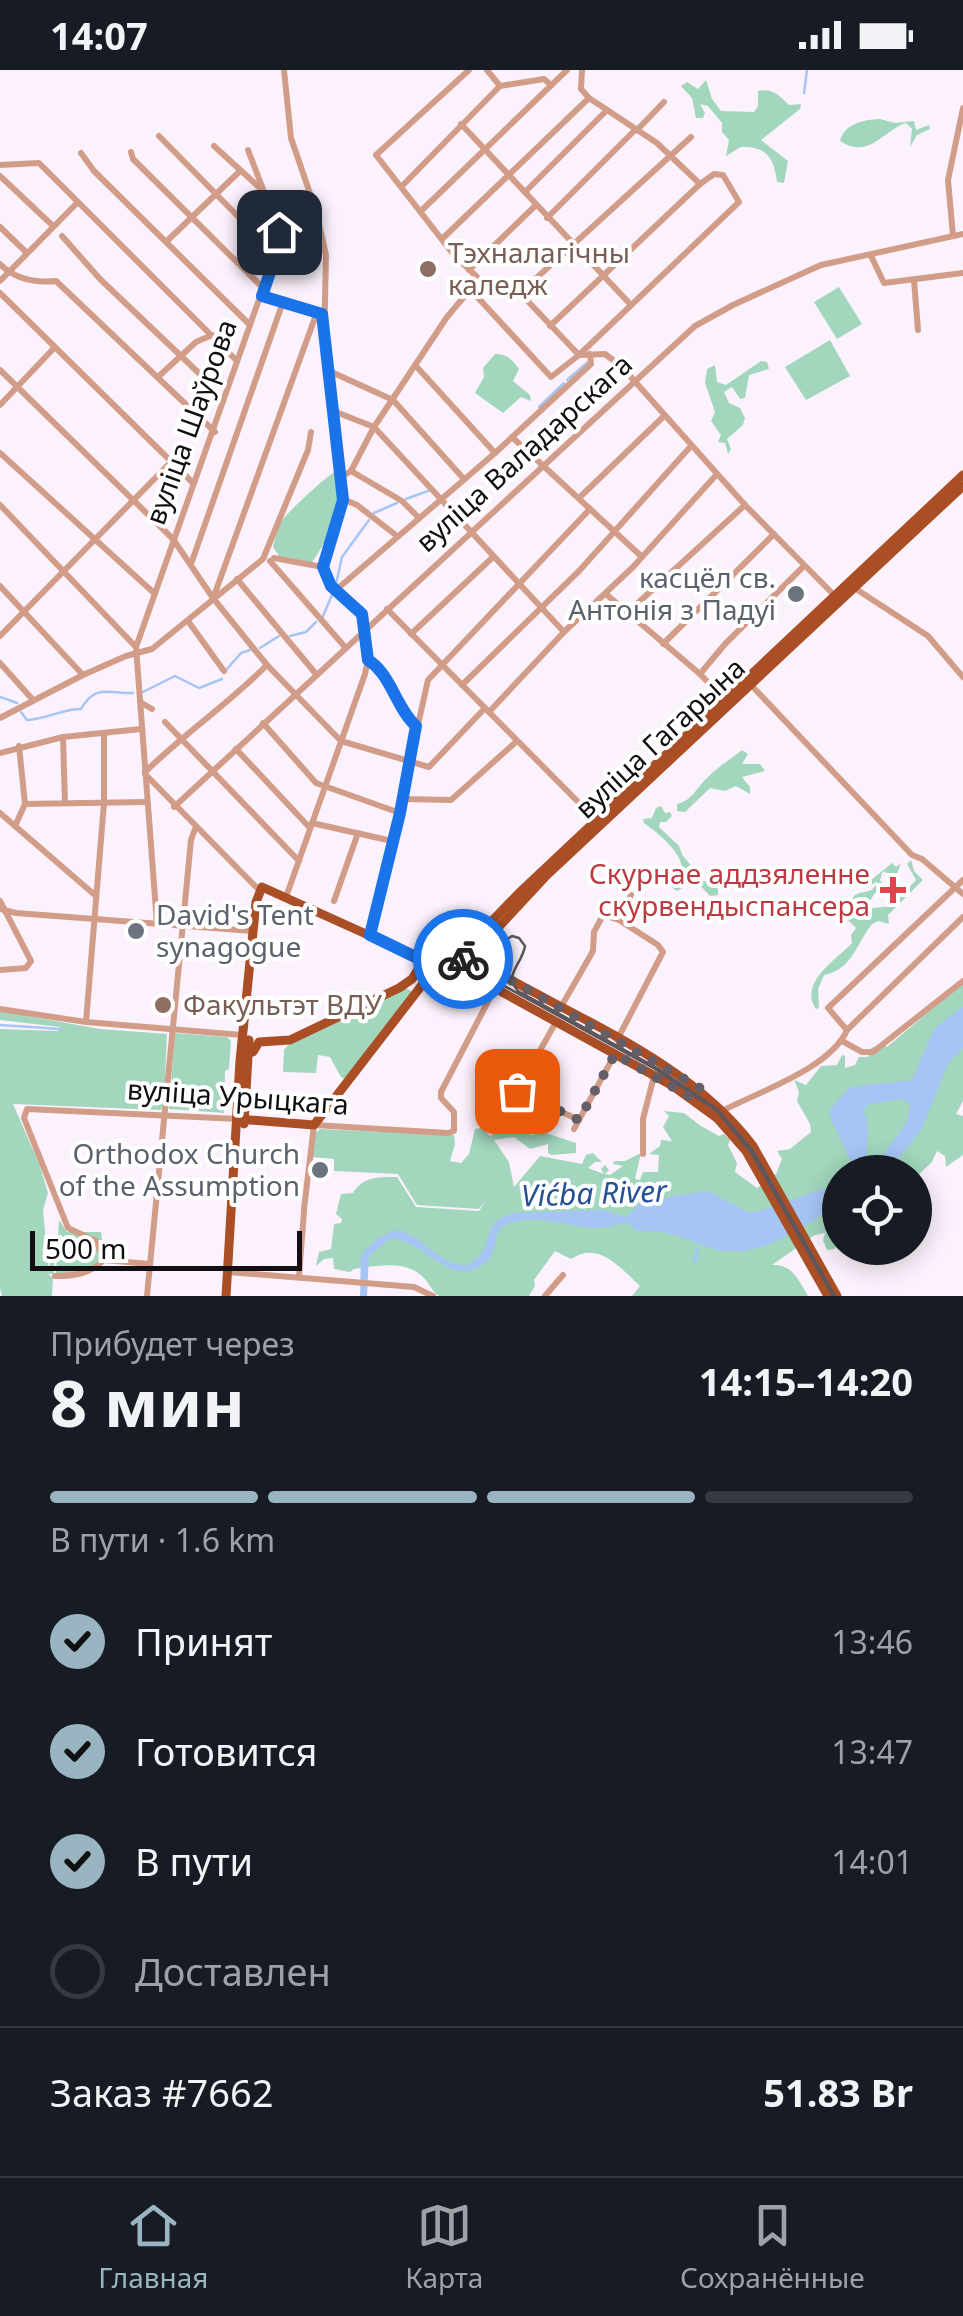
<!DOCTYPE html>
<html lang="ru">
<meta charset="utf-8">
<style>
:root{--surface:#171b24;--page:#242831;--text:#f1f3f6;--muted:#9ea1a6;--line:#363941;--accent:#99b5c2}
body{margin:0;font-family:"Noto Sans",sans-serif;background:var(--page);color:var(--text);height:100vh;display:flex;flex-direction:column;font-size:38px;white-space:nowrap}
*{box-sizing:border-box;margin:0}
p{font-size:32px;color:var(--muted)}
.icon{flex:none;width:55px;height:55px;fill:none;stroke:currentColor;stroke-width:2;stroke-linecap:round;stroke-linejoin:round}
.map{position:relative;height:1226px;overflow:hidden}
.details{display:flex;flex-direction:column;background:var(--surface);flex:1}
.details>*{flex:none}
.controls{position:absolute;left:822px;top:1085px;display:grid;gap:20px}
.controls a{display:grid;place-items:center;width:110px;height:110px;border-radius:50%;background:var(--surface);box-shadow:0 5px 25px #0003;font-size:50px}
.scale{position:absolute;left:30px;bottom:25px;width:272px;box-sizing:border-box;padding-left:10px;border:5px solid #130e14;border-top:0;font-size:28px;line-height:35px;white-space:nowrap;color:#130e14;-webkit-text-stroke:8px #fff;paint-order:stroke}
.pin{position:absolute;display:grid;place-items:center;width:85px;height:85px;color:#fff;margin:-42px;border-radius:20px;box-shadow:0 5px 15px #0006}
.courier{position:absolute;display:grid;place-items:center;width:100px;height:100px;margin:-50px;border:8px solid #1a73e8;border-radius:50%;background:#fff;color:#222;box-shadow:0 2px 12px #0007}
.summary em{font-style:normal;font-weight:700}
.summary div{display:flex;flex-direction:column-reverse}
.summary{display:flex;align-items:center;justify-content:space-between;height:170px;padding:0 50px}
h1{font-size:65px;font-weight:700;line-height:75px}
.bar{display:grid;grid-template-columns:repeat(4,1fr);gap:15px 10px;align-content:center;height:120px;padding:0 50px}
.bar i{height:12px;border-radius:8px;background:var(--line)}
.bar .current{background:var(--accent)}
.bar p{grid-column:span 4}
.line{display:flex;align-items:center;gap:25px;padding:0 50px;border-top:2px solid var(--line)}
.line div{flex:1}
ol{padding:0 50px;list-style:none}
li{display:flex;align-items:center;gap:30px;height:110px}
li p{margin-inline-start:auto}
li .icon{padding:10px;border-radius:50%;background:var(--accent);color:#111;stroke-width:4}
li:last-child{color:var(--muted)}
li i{width:55px;height:55px;border:5px solid var(--line);border-radius:50%}
.status{display:flex;justify-content:space-between;align-items:center;height:70px;padding:0 50px;background:var(--surface);direction:ltr}
.status svg{height:28px;fill:currentColor}
.tab-bar{display:flex;justify-content:space-around;align-items:center;height:140px;border-top:2px solid var(--line);background:var(--surface);font-size:28px;color:var(--muted)}
.tab-bar a{display:grid;justify-items:center;gap:5px}
.tab-bar .current{color:var(--accent)}
.map>svg:first-child{display:block}
</style>
<div class="status"><b>14:07</b><svg viewBox="0 0 49 12"><path d="M0 12V9h3v3zM5 12V6h3v6zM10 12V3h3v9zM15 12V0h3v12zM26 1h20v11H26zM47 4h2v5h-2z"/></svg></div>
<div class="map">
<svg width="963" height="1226" viewBox="0 0 963 1226">
<rect width="100%" height="100%" fill="#fcf2fd"/>
<!-- green -->
<g fill="#a2d6bd">
<path d="M 706,10 L 712,29 L 721,41 L 754,42 L 758,36 L 758,21 C 774,18 779,26 789,35 L 801,34 L 800,39 L 761,70 L 788,91 L 784,113 L 777,112 C 774,88 767,76 741,77 L 726,86 L 729,70 L 722,62 L 722,53 L 708,36 L 700,34 L 705,43 L 703,48 L 696,48 L 692,28 L 681,16 L 687,12 L 698,19 Z"/>
<path d="M 880,49 L 895,53 L 914,51 L 916,60 L 929,55 L 930,59 L 917,65 L 910,77 L 912,59 L 906,53 C 884,60 869,90 840,71 C 845,53 863,50 880,49 Z"/>
<path d="M 839,217 L 862,254 L 837,269 L 814,232 Z"/>
<path d="M 830,270 L 850,306 L 806,330 L 785,297 Z"/>
<path d="M 495,284 C 507,284 512,289 519,299 L 513,311 L 530,325 L 531,331 L 521,327 L 503,343 L 475,323 L 484,307 L 483,298 Z"/>
<path d="M 761,291 L 767,292 L 769,299 L 749,305 L 745,328 L 740,329 L 732,317 L 724,322 L 729,333 L 740,338 L 745,348 L 743,355 L 727,369 L 731,379 L 728,384 L 725,373 L 718,372 L 721,365 L 711,351 L 715,342 L 705,313 L 707,299 L 715,295 L 717,312 L 726,315 Z"/>
<path d="M 336,401 C 345,437 332,464 312,492 L 279,486 L 273,477 C 275,469 277,460 281,452 C 287,442 328,405 336,401 Z"/>
<path d="M 742,680 L 748,684 L 742,694 L 760,694 L 765,701 L 742,707 L 750,717 L 750,724 L 736,716 L 725,721 L 710,718 L 685,742 L 677,741 L 677,734 C 693,730 696,718 708,707 C 718,697 732,688 742,680 Z"/>
<path d="M 661,736 L 665,743 L 670,742 L 672,746 L 666,752 L 660,752 L 659,757 L 679,776 L 683,786 L 703,810 L 718,819 L 718,825 L 710,826 L 698,813 L 691,813 L 677,821 L 665,813 L 665,807 L 674,804 L 679,809 C 692,789 659,764 644,753 L 643,749 L 652,748 L 656,738 Z"/>
<path d="M 911,790 L 914,801 L 923,810 L 888,845 L 889,854 L 878,851 L 872,854 C 856,874 852,900 824,905 L 818,919 L 819,938 L 816,939 C 799,912 835,891 852,873 L 851,865 L 856,858 L 844,846 L 854,826 C 863,819 873,826 877,811 L 868,818 L 866,814 L 892,793 L 896,797 L 901,793 L 896,807 L 888,806 L 885,801 L 882,803 L 880,810 L 885,817 L 874,824 L 867,837 L 859,839 L 863,844 L 873,838 L 891,836 L 916,810 L 907,794 Z"/>
<path d="M 963,913 L 963,1031 L 956,1044 L 963,1046 L 963,1085 L 946,1097 L 945,1086 L 937,1081 L 932,1092 L 915,1108 L 915,1102 L 840,1102 L 840,1173 L 834,1179 L 827,1180 L 823,1170 L 825,1163 L 815,1165 L 772,1195 C 792,1194 798,1209 808,1226 L 632,1226 L 640,1216 C 620,1198 599,1170 571,1189 L 555,1181 L 534,1210 L 535,1216 L 529,1226 L 439,1226 C 431,1220 431,1216 424,1208 C 406,1189 377,1196 354,1199 L 350,1202 L 334,1199 L 333,1188 L 324,1189 L 316,1196 L 319,1182 L 331,1179 L 334,1154 L 341,1153 L 342,1149 L 336,1144 L 341,1124 L 353,1123 C 363,1106 379,1107 397,1107 L 416,1137 L 479,1141 L 487,1129 L 479,1139 L 417,1135 L 398,1104 L 334,1101 L 334,1089 L 312,1087 L 314,1064 L 320,1059 L 454,1065 L 455,1074 L 450,1091 L 461,1093 L 469,1084 L 475,1059 L 482,1058 L 490,1066 L 496,1063 L 495,1056 L 484,1048 L 484,1043 L 494,1041 L 531,1065 L 546,1063 L 576,1073 L 576,1083 L 551,1085 L 548,1083 L 548,1074 L 530,1079 L 514,1067 L 494,1070 L 509,1092 L 514,1117 L 540,1086 L 582,1094 L 586,1085 L 593,1083 L 602,1092 L 595,1092 L 588,1098 L 604,1104 L 601,1099 L 605,1095 L 609,1100 L 605,1104 L 610,1105 L 623,1096 L 613,1094 L 614,1091 L 625,1091 L 641,1083 L 635,1109 L 640,1110 L 643,1102 L 658,1102 L 659,1085 L 649,1084 L 660,1076 L 661,1070 L 672,1071 L 663,1057 L 669,1046 L 664,1041 L 684,1043 L 701,1056 L 719,1066 L 724,1064 L 730,1070 L 728,1075 L 737,1093 L 735,1102 L 757,1118 L 776,1104 L 782,1089 L 777,1081 L 790,1079 L 811,1062 L 810,1054 L 797,1031 L 799,1022 L 794,1010 L 806,1015 L 821,996 L 837,995 L 842,985 L 845,986 L 845,998 L 855,995 L 859,987 L 868,987 L 871,978 L 882,974 L 887,977 Z"/>
<path d="M 404,917 L 411,921 L 411,926 L 347,1010 L 341,1007 L 330,987 L 318,985 L 316,1003 L 283,1002 L 284,980 L 290,973 Z"/>
<path d="M 0,941 L 100,959 L 167,964 L 164,1030 L 161,1040 L 13,1034 L 39,1093 L 48,1123 L 43,1140 L 49,1203 L 51,1168 L 56,1168 L 54,1204 L 48,1204 L 53,1208 L 52,1226 L 2,1226 L 0,1218 L 0,959 L 58,961 L 60,957 L 0,950 Z"/>
<path d="M 175,963 L 227,967 L 231,971 L 229,999 L 225,1001 L 224,1043 L 169,1039 Z"/>
<path d="M 59,1150 L 67,1162 L 101,1162 L 102,1170 L 97,1176 L 103,1187 C 90,1203 76,1206 56,1204 Z"/>
</g>
<!-- water -->
<g fill="#a6c5f5" fill-rule="evenodd">
<path d="M 963,936 L 963,978 L 948,993 L 922,1059 L 887,1102 L 856,1102 L 830,1047 L 830,1039 L 850,1017 L 912,1010 L 934,959 ZM 896,1030 L 906,1030 L 910,1034 L 907,1052 L 879,1090 L 873,1092 L 866,1084 L 868,1059 L 864,1039 L 870,1034 Z"/>
<path d="M 840,1113 L 840,1134 C 801,1156 759,1193 711,1178 C 676,1167 676,1160 636,1161 L 629,1153 C 618,1153 609,1158 597,1158 C 566,1157 527,1140 500,1158 C 495,1168 496,1180 489,1189 C 453,1226 423,1166 390,1169 L 369,1186 L 367,1226 L 360,1226 L 361,1184 L 378,1168 L 395,1160 C 423,1163 438,1197 468,1195 C 499,1176 477,1154 513,1143 L 602,1140 L 626,1147 L 642,1131 L 708,1121 L 748,1142 L 757,1142 Z"/>
</g>
<g fill="none" stroke-linecap="round" stroke-linejoin="round">
<!-- stream -->
<g stroke="#a6c5f5" stroke-width="2.5">
<path d="M 804,23 L 807,0"/>
<path d="M 567,310 L 588,292"/>
<path d="M 539,337 L 564,313"/>
<path d="M 406,429 L 428,421"/>
<path d="M 374,443 L 397,433"/>
<path d="M 336,514 L 342,487 L 369,450"/>
<path d="M 323,546 L 332,525"/>
<path d="M 290,566 L 306,562 L 316,552"/>
<path d="M 260,578 L 279,566"/>
<path d="M 227,599 L 241,583 L 250,580"/>
<path d="M 143,622 L 175,606 L 199,618 L 222,609"/>
<path d="M 0,627 L 17,633"/>
<path d="M 21,642 L 27,650 C 47,649 62,639 81,639 C 96,613 109,624 133,623"/>
<path d="M 0,955 L 60,959"/>
<path d="M 693,1192 L 698,1189 L 695,1186 L 698,1179"/>
</g>
<!-- minor -->
<g stroke="#d29d88" stroke-width="6">
<path d="M 284,0 L 291,68 L 316,141 L 326,185 L 324,276 L 343,429 L 323,497 L 331,515 L 362,544 L 368,590 L 365,604 L 286,827"/>
<path d="M 469,0 L 376,85 L 454,185 L 479,209 L 520,223 L 579,285"/>
<path d="M 487,0 L 500,16 L 544,9 L 551,15"/>
<path d="M 582,0 L 581,19 L 589,28 L 657,73 L 700,114"/>
<path d="M 461,54 L 631,235"/>
<path d="M 637,60 L 664,32"/>
<path d="M 159,66 L 275,184"/>
<path d="M 214,76 L 261,119"/>
<path d="M 131,82 L 133,89 L 264,219"/>
<path d="M 81,83 L 94,101 L 250,255"/>
<path d="M 0,95 L 39,93 L 237,291"/>
<path d="M 0,106 L 52,155"/>
<path d="M 403,115 L 500,16"/>
<path d="M 525,122 L 607,40"/>
<path d="M 421,141 L 567,0"/>
<path d="M 547,148 L 635,60"/>
<path d="M 0,157 L 26,182"/>
<path d="M 62,166 L 100,209 L 203,307"/>
<path d="M 953,166 L 948,110 L 963,38"/>
<path d="M 442,169 L 589,28"/>
<path d="M 167,171 L 240,101"/>
<path d="M 871,186 L 884,213 L 963,203"/>
<path d="M 0,194 C 15,209 35,213 56,211 L 215,362"/>
<path d="M 469,200 L 536,135"/>
<path d="M 914,210 L 918,260"/>
<path d="M 0,211 L 77,133"/>
<path d="M 470,219 L 551,307 L 579,285 L 739,132 L 723,105 L 714,104 L 700,114 L 550,256"/>
<path d="M 0,223 L 193,413"/>
<path d="M 520,223 L 691,67"/>
<path d="M 262,226 L 318,243"/>
<path d="M 580,285 L 605,284 L 622,297 L 745,435 L 837,528"/>
<path d="M 416,296 L 495,383"/>
<path d="M 0,300 L 173,469 L 213,528 L 267,595 L 341,671 L 429,697 L 485,638"/>
<path d="M 327,300 L 393,330 L 463,408"/>
<path d="M 158,307 L 196,272 L 212,265"/>
<path d="M 0,335 L 54,278"/>
<path d="M 331,340 L 374,357 L 564,562"/>
<path d="M 512,367 L 641,486"/>
<path d="M 0,383 L 154,523"/>
<path d="M 351,401 L 402,431 L 419,448"/>
<path d="M 341,407 L 351,401 L 374,357 L 447,247 L 479,209"/>
<path d="M 579,428 L 664,346"/>
<path d="M 343,429 L 357,435 L 397,466"/>
<path d="M 0,435 L 135,576"/>
<path d="M 274,488 L 323,497"/>
<path d="M 270,491 L 345,577"/>
<path d="M 191,494 L 283,232"/>
<path d="M 237,509 L 316,604"/>
<path d="M 0,516 L 83,605"/>
<path d="M 853,517 L 928,566 L 963,607"/>
<path d="M 336,520 L 495,383 L 591,294 L 590,284"/>
<path d="M 215,523 L 317,242"/>
<path d="M 607,525 L 700,604 L 725,630"/>
<path d="M 387,539 L 597,751"/>
<path d="M 627,543 L 745,435"/>
<path d="M 188,551 L 224,601"/>
<path d="M 411,564 L 493,487"/>
<path d="M 0,566 L 170,393"/>
<path d="M 663,574 L 774,464"/>
<path d="M 368,590 C 391,604 396,638 416,656"/>
<path d="M 0,593 L 33,630"/>
<path d="M 700,604 L 725,574 L 804,496"/>
<path d="M 462,615 L 579,501 L 691,376"/>
<path d="M 751,615 L 912,785 L 922,789 L 963,824"/>
<path d="M 140,632 L 152,639"/>
<path d="M 489,642 L 564,562 L 633,497 L 717,404"/>
<path d="M 0,648 L 83,605 L 126,586 L 152,579 L 263,489 L 308,380 L 311,362"/>
<path d="M 165,652 L 299,791"/>
<path d="M 263,653 L 316,713 L 400,743"/>
<path d="M 63,667 L 65,733"/>
<path d="M 236,679 L 310,758"/>
<path d="M 0,683 L 63,667 L 141,659"/>
<path d="M 145,702 C 184,664 228,634 267,595"/>
<path d="M 145,704 L 260,821"/>
<path d="M 402,729 L 451,730 L 517,671"/>
<path d="M 25,734 L 146,732"/>
<path d="M 174,737 L 695,256 L 733,235 L 821,195 L 963,164"/>
<path d="M 0,743 L 96,826"/>
<path d="M 312,753 L 392,771"/>
<path d="M 15,756 L 25,734 L 19,676"/>
<path d="M 0,831 L 31,891 L 26,898 L 0,900"/>
<path d="M 334,831 L 358,763"/>
<path d="M 0,839 L 16,843 L 252,861"/>
<path d="M 157,854 L 136,577 L 279,173 L 279,161 L 248,80"/>
<path d="M 371,865 L 428,610 L 590,439"/>
<path d="M 561,937 L 593,881 L 594,862 L 603,845 L 619,850 L 631,825"/>
<path d="M 0,939 L 86,952 L 242,965"/>
<path d="M 86,952 L 104,733 L 104,663"/>
<path d="M 846,959 L 828,938 L 963,810"/>
<path d="M 617,970 L 663,882 L 658,875 L 619,850"/>
<path d="M 842,971 L 862,982 L 873,982 L 963,911"/>
<path d="M 517,1021 L 579,1050"/>
<path d="M 510,1034 L 556,952"/>
<path d="M 722,1041 C 758,1022 831,998 847,960 L 963,847"/>
<path d="M 574,1059 L 615,984"/>
<path d="M 643,1084 L 643,1049 L 654,1006"/>
<path d="M 304,1139 L 314,1055 L 448,1063 L 454,1061 L 454,1042 L 441,1028 L 441,1022 L 495,918"/>
<path d="M 104,1190 L 96,1171 L 68,1158 L 24,1048 L 27,1039 L 238,1049"/>
<path d="M 104,1190 L 150,1194"/>
<path d="M 228,1202 L 414,1217 L 433,1226"/>
<path d="M 55,1206 C 74,1206 90,1204 104,1190"/>
<path d="M 299,1207 L 304,1141"/>
<path d="M 147,1226 L 191,770 L 195,759"/>
<path d="M 545,1226 L 563,1205"/>
</g>
<!-- major -->
<g stroke="#aa4f25" stroke-width="9">
<path d="M 462,889 L 464,880 L 519,823 L 963,405"/>
<path d="M 462,889 L 479,892 C 571,947 688,989 753,1076 L 837,1226"/>
<path d="M 462,889 L 464,899 L 471,905 L 673,1016 L 717,1048 L 746,1081 L 828,1226"/>
<path d="M 439,897 L 465,874"/>
<path d="M 253,982 L 259,972 L 290,970 L 399,918 L 412,909 L 423,891"/>
<path d="M 238,1049 L 314,1055 L 422,915 L 481,876 L 547,805 L 963,416"/>
<path d="M 244,1054 L 249,970"/>
<path d="M 226,1226 L 240,991 L 256,832 L 262,817 L 439,897"/>
</g>
<!-- tram -->
<path stroke="#5c565d" stroke-width="2.5" d="M 833,1226 L 751,1082 L 717,1041 L 655,999 L 499,913 L 491,904 L 489,891 L 502,873 L 512,866 L 519,868 L 525,876 C 522,895 503,904 518,921 L 659,999 L 718,1040 L 753,1081 L 835,1226"/>
</g>
<g fill="none" stroke-linecap="round" stroke-linejoin="round">
<!-- done -->
<path stroke="#655e66" stroke-width="10" stroke-dasharray="0 18" d="M 463,889 L 479,892 L 700,1018 L 692,1028 L 615,984 L 579,1050 L 517,1021"/>
<!-- route -->
<path stroke="#1a73e8" stroke-width="12" d="M 279,162 L 280,173 L 262,226 L 322,244 L 343,430 L 323,497 L 331,516 L 362,544 L 368,590 C 391,604 396,638 416,656 L 400,743 L 370,865 L 436,897 L 463,889"/>
</g>
<!-- markers -->
<g fill="#8d6e63" stroke="#fff" stroke-width="4">
<circle cx="428" cy="199" r="10"/>
<circle cx="163" cy="935" r="10"/>
</g>
<g fill="#6b7280" stroke="#fff" stroke-width="4">
<circle cx="796" cy="524" r="10"/>
<circle cx="136" cy="861" r="10"/>
<circle cx="320" cy="1100" r="10"/>
</g>
<path fill="#e0444e" stroke="#fff" stroke-width="4" d="M888 805h10v10h10v10h-10v10h-10v-10h-10v-10h10z"/>
<g text-anchor="middle" stroke-width="8" stroke-linejoin="round" paint-order="stroke">
<!-- education labels -->
<g font-size="28" fill="#785e54" stroke="#fff" text-anchor="start">
<text x="448" y="193">Тэхналагічны<tspan x="448" dy="32">каледж</tspan></text>
<text x="183" y="945">Факультэт ВДУ</text>
</g>
<!-- street labels -->
<g font-size="28" fill="#130e14" stroke="#fff">
<text transform="translate(191 352) rotate(-70)" y="10">вуліца Шаўрова</text>
<text transform="translate(524 383) rotate(-42)" y="10">вуліца Валадарскага</text>
<text transform="translate(660 668) rotate(-43)" y="10">вуліца Гагарына</text>
<text transform="translate(238 1027) rotate(4)" y="10">вуліца Урыцкага</text>
</g>
<!-- worship labels -->
<g font-size="28" fill="#5b616d" stroke="#fff" text-anchor="end">
<text x="776" y="518">касцёл св.<tspan x="776" dy="32">Антонія з Падуі</tspan></text>
<text x="156" y="855" text-anchor="start">David's Tent<tspan x="156" dy="32">synagogue</tspan></text>
<text x="300" y="1094">Orthodox Church<tspan x="300" dy="32">of the Assumption</tspan></text>
</g>
<!-- health labels -->
<g font-size="28" fill="#be3a42" stroke="#fff" text-anchor="end">
<text x="870" y="814">Скурнае аддзяленне<tspan x="870" dy="32">скурвендыспансера</tspan></text>
</g>
<!-- water labels -->
<g font-size="30" font-style="italic" fill="#245095" stroke="#fff">
<text transform="translate(594 1124) rotate(-2)" y="10">Vićba River</text>
</g>
</g>
</svg>
<div class="controls">
<a><svg class="icon" aria-label="locate" viewBox="0 0 24 24"><circle cx="12" cy="12" r="6"/><path d="M12 2v4M12 18v4M2 12h4M18 12h4"/></svg></a>
</div>
<div class="scale">500 m</div>
<div class="pin" style="left:517px;top:1021px;background:#ea580c"><svg class="icon" aria-label="bag" viewBox="0 0 24 24"><path d="M5 8h14l-1 12H6zM9 8a3 3 0 0 1 6 0"/></svg></div>
<div class="pin" style="left:279px;top:162px;background:#1f2937"><svg class="icon" aria-label="home" viewBox="0 0 24 24"><path d="M3 11l9-7 9 7M6 9v11h12V9"/></svg></div>
<div class="courier" style="left:463px;top:889px"><svg class="icon" aria-label="bike" viewBox="0 0 24 24"><circle cx="6" cy="16" r="4"/><circle cx="18" cy="16" r="4"/><path d="M6 16l4-8h5l3 8M10 8l3 8H6M13 5h3"/></svg></div>
</div>
<section class="details">
<div class="summary"><div><h1>8 мин</h1><p>Прибудет через</p></div><em>14:15–14:20</em></div>
<div class="bar"><i class="current"></i><i class="current"></i><i class="current"></i><i></i><p>В пути · 1.6 km</p></div>
<ol>
<li><svg class="icon" aria-label="check" viewBox="0 0 24 24"><path d="M5 12l5 5 9-10"/></svg>Принят<p>13:46</p></li>
<li><svg class="icon" aria-label="check" viewBox="0 0 24 24"><path d="M5 12l5 5 9-10"/></svg>Готовится<p>13:47</p></li>
<li><svg class="icon" aria-label="check" viewBox="0 0 24 24"><path d="M5 12l5 5 9-10"/></svg>В пути<p>14:01</p></li>
<li><i></i>Доставлен</li>
</ol>
<div class="line" style="height:130px"><div>Заказ #7662</div><b>51.83 Br</b></div>
</section>
<nav class="tab-bar">
<a class="current"><svg class="icon" aria-label="home" viewBox="0 0 24 24"><path d="M3 11l9-7 9 7M6 9v11h12V9"/></svg>Главная</a>
<a><svg class="icon" aria-label="map" viewBox="0 0 24 24"><path d="M3 6l6-2 6 2 6-2v14l-6 2-6-2-6 2zM9 4v14M15 6v14"/></svg>Карта</a>
<a><svg class="icon" aria-label="saved" viewBox="0 0 24 24"><path d="M7 4h10v16l-5-4-5 4z"/></svg>Сохранённые</a>
</nav>
